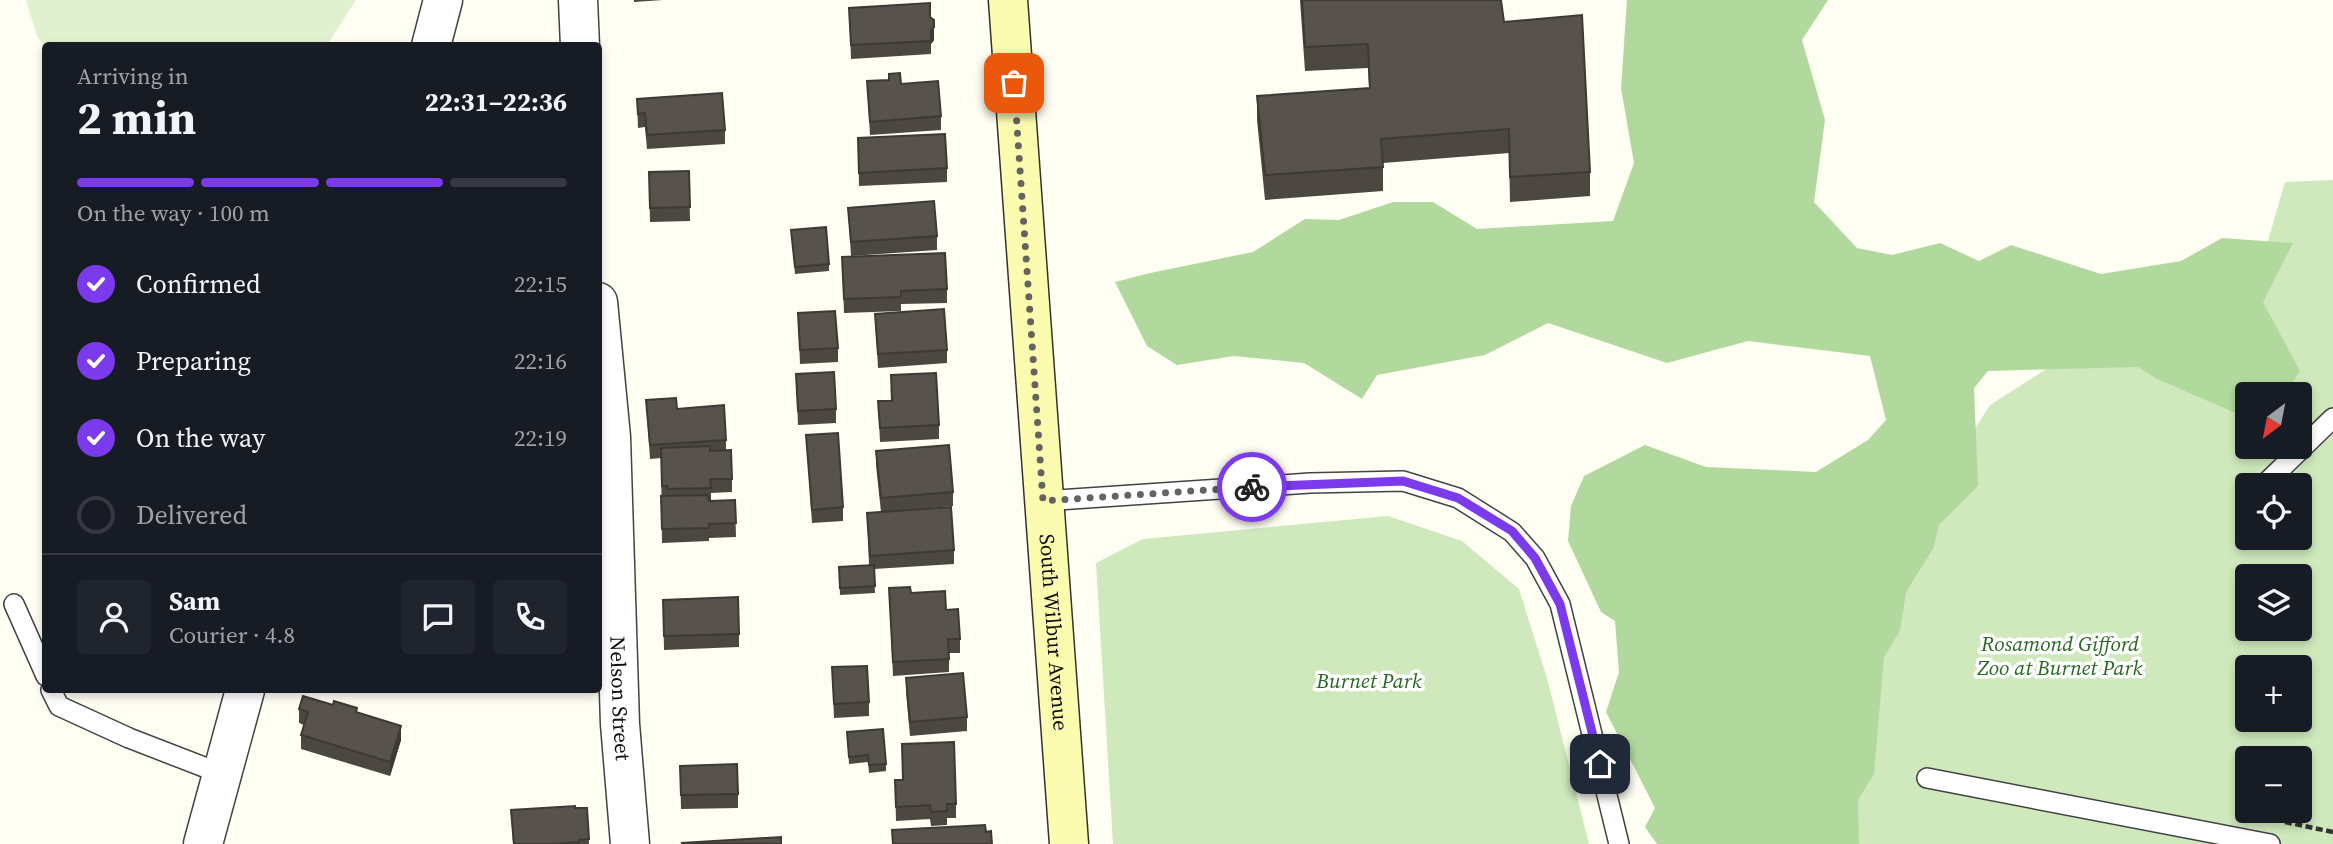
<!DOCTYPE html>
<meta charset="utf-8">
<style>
:root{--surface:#171b24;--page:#20242c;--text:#f1f3f6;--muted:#9ea1a6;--line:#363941;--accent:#7c3aed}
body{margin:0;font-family:"Source Serif 4",serif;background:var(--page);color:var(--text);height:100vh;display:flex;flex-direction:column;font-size:26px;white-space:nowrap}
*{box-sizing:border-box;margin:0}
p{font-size:23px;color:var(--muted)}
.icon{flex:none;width:38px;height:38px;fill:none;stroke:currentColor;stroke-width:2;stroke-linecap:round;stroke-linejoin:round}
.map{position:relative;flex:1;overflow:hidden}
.sheet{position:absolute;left:42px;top:42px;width:560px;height:651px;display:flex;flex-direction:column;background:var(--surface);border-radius:7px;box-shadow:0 4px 10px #0003}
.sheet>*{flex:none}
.needle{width:46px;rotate:212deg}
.fabs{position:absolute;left:2235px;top:382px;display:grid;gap:14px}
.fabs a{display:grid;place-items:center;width:77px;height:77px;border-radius:7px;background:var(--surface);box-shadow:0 4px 10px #0003;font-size:35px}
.pin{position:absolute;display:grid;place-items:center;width:60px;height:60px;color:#fff;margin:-30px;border-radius:14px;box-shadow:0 4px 10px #0006}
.courier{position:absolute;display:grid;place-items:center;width:70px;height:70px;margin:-35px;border:5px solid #7c3aed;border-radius:50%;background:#fff;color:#222;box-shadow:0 2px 9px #0007}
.overview em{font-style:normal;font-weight:700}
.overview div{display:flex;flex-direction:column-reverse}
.overview{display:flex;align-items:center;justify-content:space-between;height:119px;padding:0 35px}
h1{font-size:46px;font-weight:700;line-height:52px}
.bar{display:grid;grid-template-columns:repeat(4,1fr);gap:10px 7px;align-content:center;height:84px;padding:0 35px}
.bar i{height:9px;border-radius:5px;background:var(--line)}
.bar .active{background:var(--accent)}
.bar p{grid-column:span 4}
.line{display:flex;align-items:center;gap:18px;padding:0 35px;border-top:2px solid var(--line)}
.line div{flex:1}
.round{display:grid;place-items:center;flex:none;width:74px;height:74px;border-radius:7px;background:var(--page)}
ol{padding:0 35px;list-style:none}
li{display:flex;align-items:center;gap:21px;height:77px}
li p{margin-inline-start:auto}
li .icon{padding:7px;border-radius:50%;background:var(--accent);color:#fff;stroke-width:4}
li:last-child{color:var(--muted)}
li i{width:38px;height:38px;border:4px solid var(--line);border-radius:50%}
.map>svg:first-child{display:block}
</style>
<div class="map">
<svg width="2333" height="844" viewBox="0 0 2333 844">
<rect width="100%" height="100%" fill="#fffef3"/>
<!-- green -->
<g fill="#cfe9bd" fill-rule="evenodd">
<path d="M 2333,180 L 2333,844 L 1804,844 L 1922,512 L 1990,405 L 2086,344 L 2267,244 L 2285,182 ZM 2247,394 L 2300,394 L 2300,446 L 2247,446 ZM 2247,485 L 2300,485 L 2300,537 L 2247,537 ZM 2247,576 L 2300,576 L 2300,628 L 2247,628 ZM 2247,667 L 2300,667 L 2300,719 L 2247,719 ZM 2247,758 L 2300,758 L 2300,810 L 2247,810 Z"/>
<path d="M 1388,516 L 1462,541 L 1519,589 L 1547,678 L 1589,844 L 1113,844 L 1096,563 L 1143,539 Z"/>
</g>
<!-- forest -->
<path fill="#b1d99d" d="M 1627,0 L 1828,0 L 1802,40 L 1825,120 L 1814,202 L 1857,248 L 1892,255 L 1940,243 L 1979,261 L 2011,245 L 2101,274 L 2181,261 L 2222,238 L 2293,243 L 2263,302 L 2300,371 L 2285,394 L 2247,394 L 2247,418 L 2155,378 L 2138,367 L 1988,371 L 1974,388 L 1978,486 L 1939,525 L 1933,549 L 1906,592 L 1900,631 L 1884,657 L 1874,774 L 1858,800 L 1859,844 L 1657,844 L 1645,827 L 1655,808 L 1606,712 L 1619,672 L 1615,621 L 1601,612 L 1568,541 L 1571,506 L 1584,476 L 1645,445 L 1706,467 L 1816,472 L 1868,440 L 1886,420 L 1870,356 L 1748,341 L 1667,363 L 1548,323 L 1485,355 L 1377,375 L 1362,399 L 1304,363 L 1234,356 L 1177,365 L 1147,346 L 1115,282 L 1150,273 L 1253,252 L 1305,219 L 1339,220 L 1393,202 L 1433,202 L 1477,229 L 1613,221 L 1634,163 L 1621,88 Z"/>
<!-- pitch -->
<path fill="#e1f0ce" d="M 26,0 L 356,0 L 327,45 L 45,47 L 37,36 Z"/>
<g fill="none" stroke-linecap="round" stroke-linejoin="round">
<!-- lane casing -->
<g stroke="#434343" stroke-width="22">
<g id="lane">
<path d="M 2264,485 L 2333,418"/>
<path d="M 1043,501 L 1310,483 L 1403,481 L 1458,498 L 1512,532 L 1535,558 L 1560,604 L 1619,844"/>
<path d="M 2246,503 L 2247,502"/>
<path d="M 14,604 L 46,676"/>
<path d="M 51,690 L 59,706 L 129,738 L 222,774"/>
<path d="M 1927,778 L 2270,844"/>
</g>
</g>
<!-- street casing -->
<g stroke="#434343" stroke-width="41">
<g id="street">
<path d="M 578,0 L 580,46"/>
<path d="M 431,46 L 443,0"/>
<path id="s1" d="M 598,302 L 611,437 L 620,724 L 630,844"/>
<path d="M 203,844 L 245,690"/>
</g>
</g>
<!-- secondary casing -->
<g stroke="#323232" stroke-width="41">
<g id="secondary">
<path id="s2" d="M 1008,0 L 1069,844"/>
</g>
</g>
<!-- path -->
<path stroke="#323232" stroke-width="4.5" stroke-dasharray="7 3.5" stroke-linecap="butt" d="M 2285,822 L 2333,832"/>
<!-- lane -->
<use href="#lane" stroke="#fff" stroke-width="19"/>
<!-- street -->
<use href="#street" stroke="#fff" stroke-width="38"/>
<!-- secondary -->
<use href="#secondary" stroke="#fcfcb0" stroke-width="38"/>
</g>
<!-- wall -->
<g fill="#4c4741">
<path d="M 634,0 L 663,0 L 634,2 Z"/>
<path d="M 1300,0 L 1501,0 L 1504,22 L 1590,172 L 1590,196 L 1510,202 L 1509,153 L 1383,163 L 1383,191 L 1265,200 L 1257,120 L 1257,96 L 1369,88 L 1368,68 L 1305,71 Z"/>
<path d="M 849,8 L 930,17 L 934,40 L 931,44 L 931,54 L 851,59 Z"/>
<path d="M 867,81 L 901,84 L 941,116 L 941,130 L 870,135 Z"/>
<path d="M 637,99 L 725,130 L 725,144 L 647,149 L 645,127 L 638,128 Z"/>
<path d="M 858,138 L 947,168 L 947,182 L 859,186 Z"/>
<path d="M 689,171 L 690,221 L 650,222 L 649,172 Z"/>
<path d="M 848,208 L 937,236 L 937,250 L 851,256 Z"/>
<path d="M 791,230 L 829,264 L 829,271 L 795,274 Z"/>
<path d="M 842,257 L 947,289 L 947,303 L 901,304 L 901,311 L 844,313 Z"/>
<path d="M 798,313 L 838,348 L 838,362 L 800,364 Z"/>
<path d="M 875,314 L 947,350 L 947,363 L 878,368 Z"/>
<path d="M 796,374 L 836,409 L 836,423 L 798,425 Z"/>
<path d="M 891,375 L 939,425 L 939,439 L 880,442 L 878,401 L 891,401 Z"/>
<path d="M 646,400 L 677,409 L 726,440 L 726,451 L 732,479 L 732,492 L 711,493 L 711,501 L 735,500 L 736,537 L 709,538 L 709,541 L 662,543 L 661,458 L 650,459 Z"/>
<path d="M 806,435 L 843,507 L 843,521 L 812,523 Z"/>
<path d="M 876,451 L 953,492 L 953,506 L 930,508 L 954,550 L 954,564 L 874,569 L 875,593 L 840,595 L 839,567 L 869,565 L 867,513 L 881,512 L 876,465 Z"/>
<path d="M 889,588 L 911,593 L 946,610 L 960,639 L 960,653 L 949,653 L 949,672 L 893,676 Z"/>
<path d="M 663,600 L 739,634 L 739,647 L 664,650 Z"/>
<path d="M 832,667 L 869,702 L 869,716 L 834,718 Z"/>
<path d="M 906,678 L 967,717 L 967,731 L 910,736 L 906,692 Z"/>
<path d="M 299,709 L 357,713 L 401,740 L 390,776 L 301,749 L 301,735 L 304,725 L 299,723 Z"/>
<path d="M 847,732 L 886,764 L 886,771 L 869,773 L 868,762 L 849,764 Z"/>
<path d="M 680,766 L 738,794 L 738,808 L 681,809 Z"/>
<path d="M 895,780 L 956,804 L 956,818 L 947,818 L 947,825 L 931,826 L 930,819 L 896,821 Z"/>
<path d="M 587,808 L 589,844 L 513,844 L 511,810 Z"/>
</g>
<!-- shaded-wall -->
<g fill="#3e3935">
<path d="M 934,27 L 934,40 L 931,44 L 931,30 Z"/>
<path d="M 401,726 L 401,740 L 390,776 L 390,762 Z"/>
</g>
<!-- building -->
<g fill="#58524c" stroke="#3e3935" stroke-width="2">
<path d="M 1302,0 L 1501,0 L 1504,22 L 1582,15 L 1590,172 L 1510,177 L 1509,129 L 1381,139 L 1383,167 L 1265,175 L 1257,96 L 1370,88 L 1368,44 L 1305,47 Z"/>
<path d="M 930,3 L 930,17 L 934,20 L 934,27 L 931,30 L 931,41 L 851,45 L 849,8 Z"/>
<path d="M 900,73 L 901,84 L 938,81 L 941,116 L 870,122 L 867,81 L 889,80 L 889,74 Z"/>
<path d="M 722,93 L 725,130 L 647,135 L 645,113 L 638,114 L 637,99 Z"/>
<path d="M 945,134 L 947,168 L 859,173 L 858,138 Z"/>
<path d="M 689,171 L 690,207 L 650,208 L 649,172 Z"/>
<path d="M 934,201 L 937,236 L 851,242 L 848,208 Z"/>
<path d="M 826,227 L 829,264 L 795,267 L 791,230 Z"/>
<path d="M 945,253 L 947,289 L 901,291 L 901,297 L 844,299 L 842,257 Z"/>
<path d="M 944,309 L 947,350 L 878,354 L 875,314 Z"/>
<path d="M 835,311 L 838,348 L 800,350 L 798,313 Z"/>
<path d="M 834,372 L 836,409 L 798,411 L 796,374 Z"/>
<path d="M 936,373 L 939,425 L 880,428 L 878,401 L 892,401 L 891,375 Z"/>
<path d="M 676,398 L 677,409 L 724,405 L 726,440 L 650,445 L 646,400 Z"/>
<path d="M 838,433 L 843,507 L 812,510 L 806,435 Z"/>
<path d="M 949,445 L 953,492 L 881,498 L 876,451 Z"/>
<path d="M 710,446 L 710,451 L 731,450 L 732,479 L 710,479 L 711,488 L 668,489 L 667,486 L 662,486 L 661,448 Z"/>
<path d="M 708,495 L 709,501 L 735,500 L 736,523 L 709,524 L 709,528 L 662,529 L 661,496 Z"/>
<path d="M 951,507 L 954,550 L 870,556 L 867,513 Z"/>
<path d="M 874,565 L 875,586 L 840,588 L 839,567 Z"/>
<path d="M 910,587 L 911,593 L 945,591 L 946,610 L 958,609 L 960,639 L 948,639 L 949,659 L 893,662 L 889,588 Z"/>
<path d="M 738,597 L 739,634 L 664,636 L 663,600 Z"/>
<path d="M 867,666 L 869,702 L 834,704 L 832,667 Z"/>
<path d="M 963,673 L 967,717 L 910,722 L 906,678 Z"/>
<path d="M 303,696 L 333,705 L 334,701 L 357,708 L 356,712 L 401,726 L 390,762 L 301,735 L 308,712 L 299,709 Z"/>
<path d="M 883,729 L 886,764 L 869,765 L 868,755 L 849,757 L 847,732 Z"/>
<path d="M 954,742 L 956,804 L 947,804 L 947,811 L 931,812 L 930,805 L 896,807 L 895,780 L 903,780 L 902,744 Z"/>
<path d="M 737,764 L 738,794 L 681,795 L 680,766 Z"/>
<path d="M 575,806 L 575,808 L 587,808 L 589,839 L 579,840 L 579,842 L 555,844 L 514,844 L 511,810 Z"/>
<path d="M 985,825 L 986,832 L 991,831 L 992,844 L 893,844 L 892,830 Z"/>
<path d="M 781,837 L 781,844 L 681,843 Z"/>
</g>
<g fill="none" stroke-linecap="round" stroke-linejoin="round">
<!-- done -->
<path stroke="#64635f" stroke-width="7" stroke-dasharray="0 12.6" d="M 1014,83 L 1043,501 L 1252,487"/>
<!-- route -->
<path stroke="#7c3aed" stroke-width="9" d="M 1252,487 L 1403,481 L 1458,498 L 1512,531 L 1535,558 L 1560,604 L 1600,764"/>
</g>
<g text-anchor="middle" stroke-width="7" stroke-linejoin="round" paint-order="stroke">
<!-- street labels -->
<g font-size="21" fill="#101010" stroke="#fff">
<text dy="7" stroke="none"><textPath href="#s2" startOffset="634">South Wilbur Avenue</textPath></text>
<text dy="7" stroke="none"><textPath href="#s1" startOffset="397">Nelson Street</textPath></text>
</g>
<!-- park labels -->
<g font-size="21" font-style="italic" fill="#286721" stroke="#fff">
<text x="2060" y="651">Rosamond Gifford<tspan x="2060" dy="24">Zoo at Burnet Park</tspan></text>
<text x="1369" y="688">Burnet Park</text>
</g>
</g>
</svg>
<div class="fabs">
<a><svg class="needle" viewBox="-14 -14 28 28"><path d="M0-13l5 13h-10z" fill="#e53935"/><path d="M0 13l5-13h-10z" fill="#9ea1a6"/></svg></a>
<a><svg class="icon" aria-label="locate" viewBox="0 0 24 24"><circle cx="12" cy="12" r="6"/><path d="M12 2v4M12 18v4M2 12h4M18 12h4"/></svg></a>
<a><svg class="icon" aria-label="layers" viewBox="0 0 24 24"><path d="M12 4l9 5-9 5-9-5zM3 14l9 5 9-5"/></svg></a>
<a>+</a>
<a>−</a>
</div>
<div class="pin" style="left:1014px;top:83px;background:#ea580c"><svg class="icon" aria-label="bag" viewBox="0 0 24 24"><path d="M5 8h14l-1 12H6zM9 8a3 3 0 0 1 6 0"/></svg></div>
<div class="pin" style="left:1600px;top:764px;background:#1f2937"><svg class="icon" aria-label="home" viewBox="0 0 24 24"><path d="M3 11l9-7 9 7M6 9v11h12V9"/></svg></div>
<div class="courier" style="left:1252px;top:487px"><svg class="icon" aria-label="bike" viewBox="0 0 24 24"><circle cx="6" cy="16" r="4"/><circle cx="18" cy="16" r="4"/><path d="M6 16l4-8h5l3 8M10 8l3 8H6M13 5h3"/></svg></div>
<section class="sheet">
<div class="overview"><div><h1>2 min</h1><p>Arriving in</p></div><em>22:31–22:36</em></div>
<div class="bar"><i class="active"></i><i class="active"></i><i class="active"></i><i></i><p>On the way · 100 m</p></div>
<ol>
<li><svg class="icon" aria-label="check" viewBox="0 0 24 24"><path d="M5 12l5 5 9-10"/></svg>Confirmed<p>22:15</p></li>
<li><svg class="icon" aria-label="check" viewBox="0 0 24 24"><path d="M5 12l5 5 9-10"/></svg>Preparing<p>22:16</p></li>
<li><svg class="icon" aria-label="check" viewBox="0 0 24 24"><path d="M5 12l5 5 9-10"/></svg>On the way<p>22:19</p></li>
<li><i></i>Delivered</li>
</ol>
<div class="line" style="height:126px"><a class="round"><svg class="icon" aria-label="person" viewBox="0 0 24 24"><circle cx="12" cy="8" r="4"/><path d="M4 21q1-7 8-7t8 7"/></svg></a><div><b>Sam</b><p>Courier · 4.8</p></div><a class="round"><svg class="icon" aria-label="chat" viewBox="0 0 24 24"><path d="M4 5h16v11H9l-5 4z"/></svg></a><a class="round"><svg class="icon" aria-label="phone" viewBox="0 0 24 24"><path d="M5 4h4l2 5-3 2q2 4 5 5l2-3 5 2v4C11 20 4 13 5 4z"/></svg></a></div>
</section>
</div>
